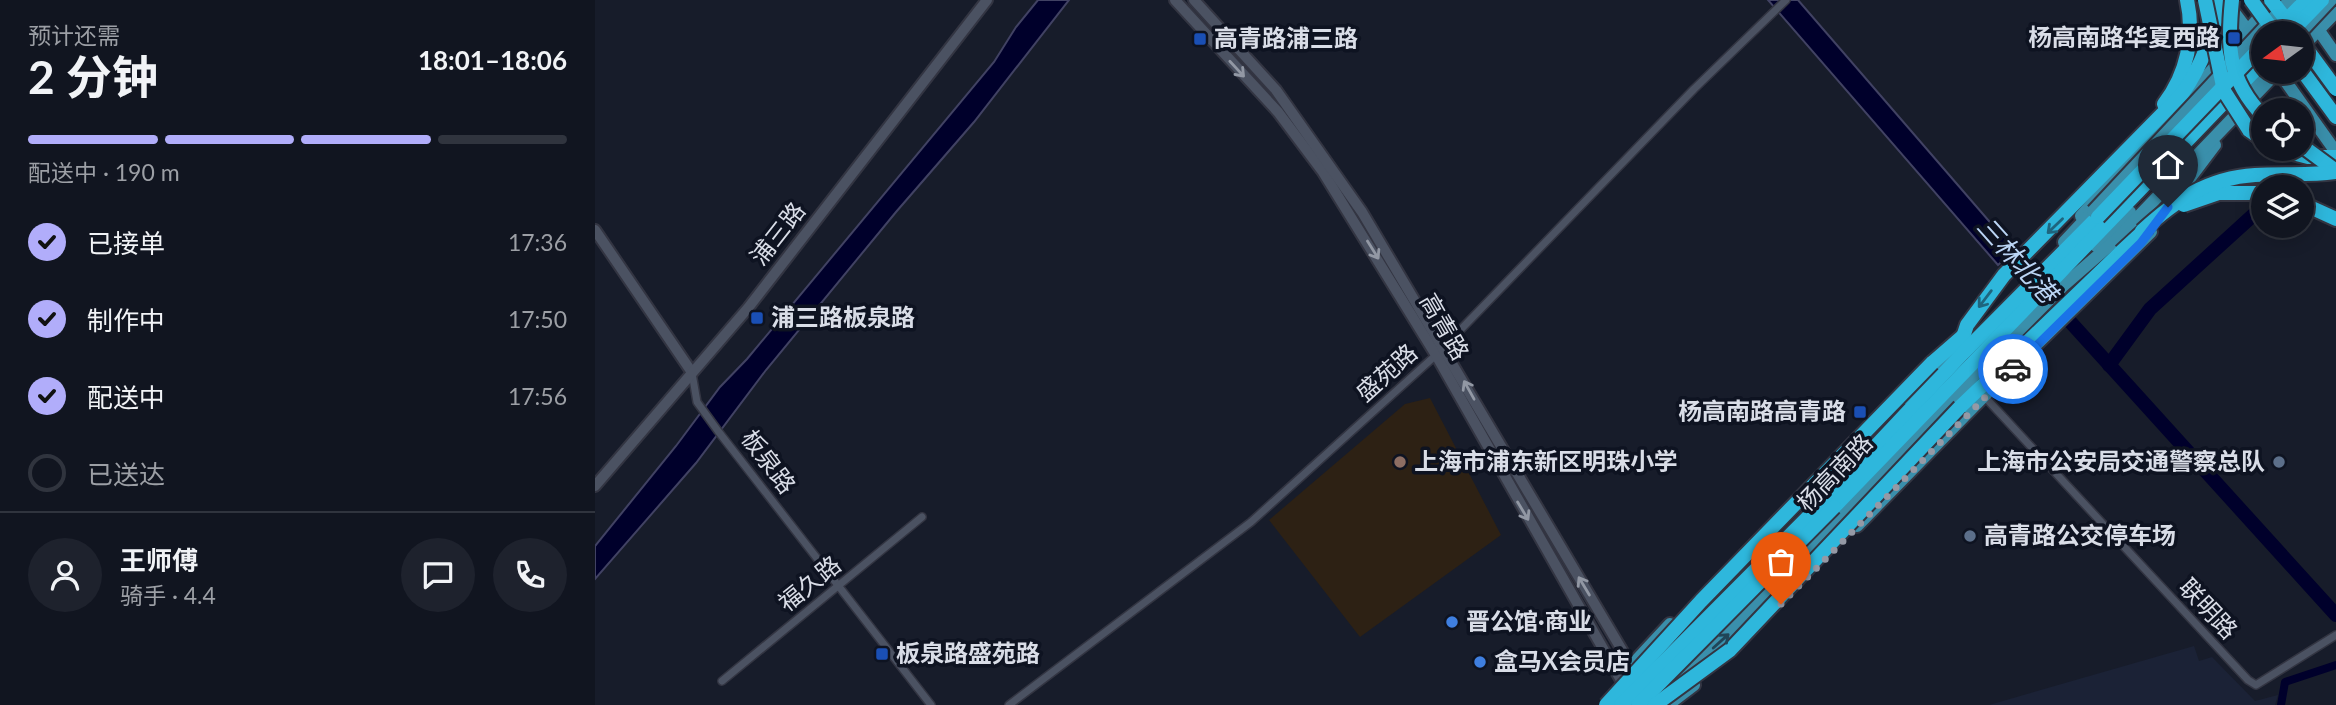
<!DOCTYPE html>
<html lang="zh">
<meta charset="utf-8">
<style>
:root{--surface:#111520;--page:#1e222d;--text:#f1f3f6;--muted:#9c9fa5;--line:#30343e;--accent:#b1adfa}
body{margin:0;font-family:Lato,"Noto Sans SC",sans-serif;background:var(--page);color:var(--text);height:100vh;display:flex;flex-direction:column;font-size:26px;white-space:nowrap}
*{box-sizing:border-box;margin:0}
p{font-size:23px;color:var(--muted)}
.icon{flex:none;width:38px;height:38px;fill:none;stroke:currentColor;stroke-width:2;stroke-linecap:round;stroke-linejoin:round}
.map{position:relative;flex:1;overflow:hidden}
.drawer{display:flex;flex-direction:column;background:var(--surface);width:595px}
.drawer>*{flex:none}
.needle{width:46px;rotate:255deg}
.buttons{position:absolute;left:1656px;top:21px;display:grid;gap:14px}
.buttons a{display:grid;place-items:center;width:63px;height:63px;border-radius:50%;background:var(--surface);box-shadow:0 4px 18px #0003,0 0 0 2px var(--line);font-size:35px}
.pin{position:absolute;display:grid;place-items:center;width:60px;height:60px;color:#fff;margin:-72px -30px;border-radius:50% 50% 50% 0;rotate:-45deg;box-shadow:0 0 7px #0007}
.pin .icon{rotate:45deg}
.courier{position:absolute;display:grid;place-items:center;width:70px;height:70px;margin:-35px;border:5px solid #1a73e8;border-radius:50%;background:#fff;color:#222;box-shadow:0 2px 9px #0007}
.headline em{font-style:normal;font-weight:700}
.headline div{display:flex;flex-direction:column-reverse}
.headline{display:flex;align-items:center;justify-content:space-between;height:119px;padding:0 28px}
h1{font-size:46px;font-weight:700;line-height:52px}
.bar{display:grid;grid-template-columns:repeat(4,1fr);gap:10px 7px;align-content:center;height:84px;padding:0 28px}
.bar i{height:9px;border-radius:5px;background:var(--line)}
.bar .current{background:var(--accent)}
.bar p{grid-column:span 4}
.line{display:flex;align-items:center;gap:18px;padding:0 28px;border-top:2px solid var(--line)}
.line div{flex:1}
.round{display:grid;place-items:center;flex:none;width:74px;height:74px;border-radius:37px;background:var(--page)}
ol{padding:0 28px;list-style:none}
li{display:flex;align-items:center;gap:21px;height:77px}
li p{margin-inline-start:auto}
li .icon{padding:7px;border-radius:50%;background:var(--accent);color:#111;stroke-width:4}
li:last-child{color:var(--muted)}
li i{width:38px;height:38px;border:4px solid var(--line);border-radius:50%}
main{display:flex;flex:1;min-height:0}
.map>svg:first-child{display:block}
</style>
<main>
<section class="drawer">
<div class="headline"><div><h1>2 分钟</h1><p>预计还需</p></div><em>18:01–18:06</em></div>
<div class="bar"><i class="current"></i><i class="current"></i><i class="current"></i><i></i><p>配送中 · 190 m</p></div>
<ol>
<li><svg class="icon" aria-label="check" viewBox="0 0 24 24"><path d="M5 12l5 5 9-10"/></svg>已接单<p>17:36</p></li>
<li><svg class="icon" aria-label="check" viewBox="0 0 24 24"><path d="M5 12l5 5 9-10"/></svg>制作中<p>17:50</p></li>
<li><svg class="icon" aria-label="check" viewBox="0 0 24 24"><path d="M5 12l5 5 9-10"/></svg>配送中<p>17:56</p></li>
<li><i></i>已送达</li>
</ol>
<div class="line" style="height:126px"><a class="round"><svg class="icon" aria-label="person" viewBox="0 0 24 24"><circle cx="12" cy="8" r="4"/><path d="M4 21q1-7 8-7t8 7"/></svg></a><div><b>王师傅</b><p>骑手 · 4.4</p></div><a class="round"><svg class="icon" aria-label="chat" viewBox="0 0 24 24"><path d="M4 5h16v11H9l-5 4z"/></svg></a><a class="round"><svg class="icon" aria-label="phone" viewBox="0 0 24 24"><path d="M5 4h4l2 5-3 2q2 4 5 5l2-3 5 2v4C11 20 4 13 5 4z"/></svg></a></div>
</section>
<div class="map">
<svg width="1741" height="705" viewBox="0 0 1741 705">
<rect width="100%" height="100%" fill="#171c2a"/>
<!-- built -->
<path fill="#1b2236" d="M 1599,646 L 1604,661 L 1617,657 L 1660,701 L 1683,695 L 1680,705 L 1394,705 Z"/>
<!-- education -->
<path fill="#2d2114" d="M 835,398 L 906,535 L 765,637 L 674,520 L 810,404 Z"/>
<!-- water -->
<g fill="#00002b" stroke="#414263" stroke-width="2">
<path d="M 443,0 L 474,0 L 379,122 L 301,212 L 171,370 L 101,463 L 0,579 L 0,546 L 81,446 L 125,387 L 152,359 L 399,62 L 421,27 Z"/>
<path d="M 1173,0 L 1203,0 L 1419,250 L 1403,265 Z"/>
</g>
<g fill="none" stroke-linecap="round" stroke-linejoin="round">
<!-- canal -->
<path stroke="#00002b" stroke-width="8" d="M 1686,705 L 1690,682 L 1741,665"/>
<!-- river -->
<g stroke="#00002b" stroke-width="14">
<path d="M 1402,241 L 1741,615"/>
<path d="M 1514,365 L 1555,309 L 1666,208"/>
</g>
<!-- street casing -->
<g stroke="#333542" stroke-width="10">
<g id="street">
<path d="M 97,373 L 102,402 L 123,431 L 336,705"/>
<path d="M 1389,396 L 1653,680 L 1661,685 L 1741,635"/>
<path d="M 127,681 L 327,517"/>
<path d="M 414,705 L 656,522 L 841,355 L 1099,89 L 1191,0"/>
</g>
</g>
<!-- secondary casing -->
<g stroke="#333542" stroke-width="14">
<g id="secondary">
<path d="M 580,0 L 683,112 L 728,172 L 841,355 L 1031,689"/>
<path d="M 599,0 L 681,90 L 767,212 L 1040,672"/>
<path d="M 0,230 L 96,371"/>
<path d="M 0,486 L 153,308 L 392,0"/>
</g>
</g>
<!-- primary casing -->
<g stroke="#333542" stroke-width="16">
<g id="primary">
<path d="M 1632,3 L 1657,36"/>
<path d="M 1711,12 L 1741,55"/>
<path d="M 1706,48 L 1741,12"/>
<path d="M 1684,72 L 1741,152"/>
<path d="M 1654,88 L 1669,72"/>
<path d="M 1574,206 L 1620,145"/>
<path d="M 1486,216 L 1680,0"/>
<path d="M 1469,242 L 1498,211"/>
<path d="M 1501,246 L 1535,212"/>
<path d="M 1309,398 L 1363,349"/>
<path d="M 1262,526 L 1389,396 L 1556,232"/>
<path d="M 1064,657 L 1179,536"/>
<path d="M 1036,682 L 1037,665 L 1075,624"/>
<path d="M 1063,701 L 1078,701 L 1099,685"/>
<path d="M 1053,703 L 1129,639 L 1386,368 L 1468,286 L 1523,238 L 1682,72"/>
</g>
</g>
<!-- highway casing -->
<g stroke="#333542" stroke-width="18">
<g id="highway">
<path d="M 1706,69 L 1741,117"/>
<path d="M 1569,104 C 1592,74 1600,36 1592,0"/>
<path d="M 1654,130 L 1668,140"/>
<path d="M 1683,149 L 1713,157 L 1741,157"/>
<path d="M 1706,203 L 1741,219"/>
<path d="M 1365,346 L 1372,325 L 1409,275 L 1587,94 C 1608,64 1617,35 1626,0"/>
<path d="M 1337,363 L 1368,336"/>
<path d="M 1365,407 L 1526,252"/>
<path d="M 1230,500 L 1368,353 L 1503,217"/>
<path d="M 1239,507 L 1668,62"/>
</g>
</g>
<!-- street -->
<use href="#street" stroke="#4b5262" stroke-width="7"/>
<!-- secondary -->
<use href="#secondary" stroke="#4b5262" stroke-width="10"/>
<!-- primary -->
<use href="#primary" stroke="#3a8fab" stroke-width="12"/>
<!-- highway -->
<use href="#highway" stroke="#2eb7dc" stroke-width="14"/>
<!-- primary-bridge casing -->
<g stroke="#333542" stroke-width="16" stroke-linecap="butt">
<g id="primary-bridge">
<path d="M 1705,33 L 1736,0"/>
<path d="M 1498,211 L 1695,0"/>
</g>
</g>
<!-- highway-bridge casing -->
<g stroke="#333542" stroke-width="18" stroke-linecap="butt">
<g id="highway-bridge">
<path d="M 1610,0 L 1629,91 L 1654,130"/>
<path d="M 1637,0 C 1632,48 1633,79 1668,116"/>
<path d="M 1656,0 L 1680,33"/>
<path d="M 1676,0 L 1696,26"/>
<path d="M 1679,33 L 1711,0"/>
<path d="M 1695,33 L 1727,0"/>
<path d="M 1706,41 L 1741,89"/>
<path d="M 1706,145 L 1741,171"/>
<path d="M 1589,205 L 1624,193 L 1668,193"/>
<path d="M 1503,217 L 1668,45"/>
<path d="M 1547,231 C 1581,200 1612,178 1660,175 C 1687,173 1714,176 1741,172"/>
<path d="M 1526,252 L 1553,227"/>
<path d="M 1011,705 L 1106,601 L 1337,363"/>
<path d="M 1026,705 L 1230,500"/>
<path d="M 1043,705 L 1239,507"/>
<path d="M 1060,705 L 1135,650 L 1365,407"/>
</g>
</g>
<!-- primary-bridge -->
<use href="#primary-bridge" stroke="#3a8fab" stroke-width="12"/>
<!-- highway-bridge -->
<use href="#highway-bridge" stroke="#2eb7dc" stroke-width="14"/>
</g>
<!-- one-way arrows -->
<defs><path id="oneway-shaft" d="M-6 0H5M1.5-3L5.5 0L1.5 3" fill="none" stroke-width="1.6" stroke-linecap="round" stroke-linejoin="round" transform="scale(1.75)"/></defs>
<g stroke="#9298a4">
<use href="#oneway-shaft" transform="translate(642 69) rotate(47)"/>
<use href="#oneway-shaft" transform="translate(778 250) rotate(58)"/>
<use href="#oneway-shaft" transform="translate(874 390) rotate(-119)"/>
<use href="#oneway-shaft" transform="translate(928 511) rotate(59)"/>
<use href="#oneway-shaft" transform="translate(989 586) rotate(-121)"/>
</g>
<g stroke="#1e657e">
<use href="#oneway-shaft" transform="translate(1460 226) rotate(136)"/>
<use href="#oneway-shaft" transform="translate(1390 299) rotate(127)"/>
</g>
<use stroke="#204558" href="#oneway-shaft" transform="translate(1126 641) rotate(-42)"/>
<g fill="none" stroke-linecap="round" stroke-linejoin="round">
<!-- done -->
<path stroke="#9599a5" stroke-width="7" stroke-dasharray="0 12.6" d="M 1186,604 L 1418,369"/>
<!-- route -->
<path stroke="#1a73e8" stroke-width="9" d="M 1418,369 L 1546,243 L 1573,207"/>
</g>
<!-- markers -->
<g fill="#1a4fb4" stroke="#0e1321" stroke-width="2.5">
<rect x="1632" y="31" width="14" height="14" rx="3.5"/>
<rect x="598" y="32" width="14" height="14" rx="3.5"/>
<rect x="155" y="311" width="14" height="14" rx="3.5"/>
<rect x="1258" y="405" width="14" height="14" rx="3.5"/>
<rect x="280" y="647" width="14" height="14" rx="3.5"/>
</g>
<circle fill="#8d6e63" stroke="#0e1321" stroke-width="2.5" cx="805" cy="462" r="7"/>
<g fill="#5c6f8a" stroke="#0e1321" stroke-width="2.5">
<circle cx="1684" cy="462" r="7"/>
<circle cx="1375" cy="536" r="7"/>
</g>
<g fill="#3f7fe0" stroke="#0e1321" stroke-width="2.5">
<circle cx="857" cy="622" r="7"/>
<circle cx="885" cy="662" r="7"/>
</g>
<g text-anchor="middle" stroke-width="7" stroke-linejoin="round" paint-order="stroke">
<!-- poi labels -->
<g font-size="24" font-weight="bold" fill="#d9dde7" stroke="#0e1321" text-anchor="start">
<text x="1625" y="46" text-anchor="end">杨高南路华夏西路</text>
<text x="619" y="47">高青路浦三路</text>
<text x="176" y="326">浦三路板泉路</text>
<text x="1251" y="420" text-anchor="end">杨高南路高青路</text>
<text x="819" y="470">上海市浦东新区明珠小学</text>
<text x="1670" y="470" text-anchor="end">上海市公安局交通警察总队</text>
<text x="1389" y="544">高青路公交停车场</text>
<text x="871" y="630">晋公馆·商业</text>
<text x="301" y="662">板泉路盛苑路</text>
<text x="899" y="670">盒马X会员店</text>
</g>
<!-- street labels -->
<g font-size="24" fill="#d9dde7" stroke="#0e1321">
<text transform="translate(183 234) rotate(-52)" y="8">浦三路</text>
<text transform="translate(849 327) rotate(60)" y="8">高青路</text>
<text transform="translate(792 373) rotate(-42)" y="8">盛苑路</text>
<text transform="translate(173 462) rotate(53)" y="8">板泉路</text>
<text transform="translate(1240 473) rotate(-46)" y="8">杨高南路</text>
<text transform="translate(215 584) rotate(-39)" y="8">福久路</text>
<text transform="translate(1613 609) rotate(47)" y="8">联明路</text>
</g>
<!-- water labels -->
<g font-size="26" font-style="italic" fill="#bbd5f5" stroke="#0e1321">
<text transform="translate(1422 260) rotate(48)" y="9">三林北港</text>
</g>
</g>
</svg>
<div class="buttons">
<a><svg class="needle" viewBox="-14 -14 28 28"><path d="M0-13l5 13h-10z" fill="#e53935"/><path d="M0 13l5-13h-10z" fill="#9c9fa5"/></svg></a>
<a><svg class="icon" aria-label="locate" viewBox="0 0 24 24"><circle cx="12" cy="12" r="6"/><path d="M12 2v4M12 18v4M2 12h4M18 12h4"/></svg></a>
<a><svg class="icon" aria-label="layers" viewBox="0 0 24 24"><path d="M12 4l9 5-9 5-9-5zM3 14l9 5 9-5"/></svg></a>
</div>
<div class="pin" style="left:1186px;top:604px;background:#ea580c"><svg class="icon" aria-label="bag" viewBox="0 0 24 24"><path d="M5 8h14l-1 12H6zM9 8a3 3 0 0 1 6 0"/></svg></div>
<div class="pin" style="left:1573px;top:207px;background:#1f2937"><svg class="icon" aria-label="home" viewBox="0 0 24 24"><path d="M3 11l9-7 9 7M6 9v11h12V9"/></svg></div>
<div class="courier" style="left:1418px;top:369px"><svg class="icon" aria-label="car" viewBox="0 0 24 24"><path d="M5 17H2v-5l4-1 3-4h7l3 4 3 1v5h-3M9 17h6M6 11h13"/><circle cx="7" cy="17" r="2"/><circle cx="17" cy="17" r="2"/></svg></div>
</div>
</main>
